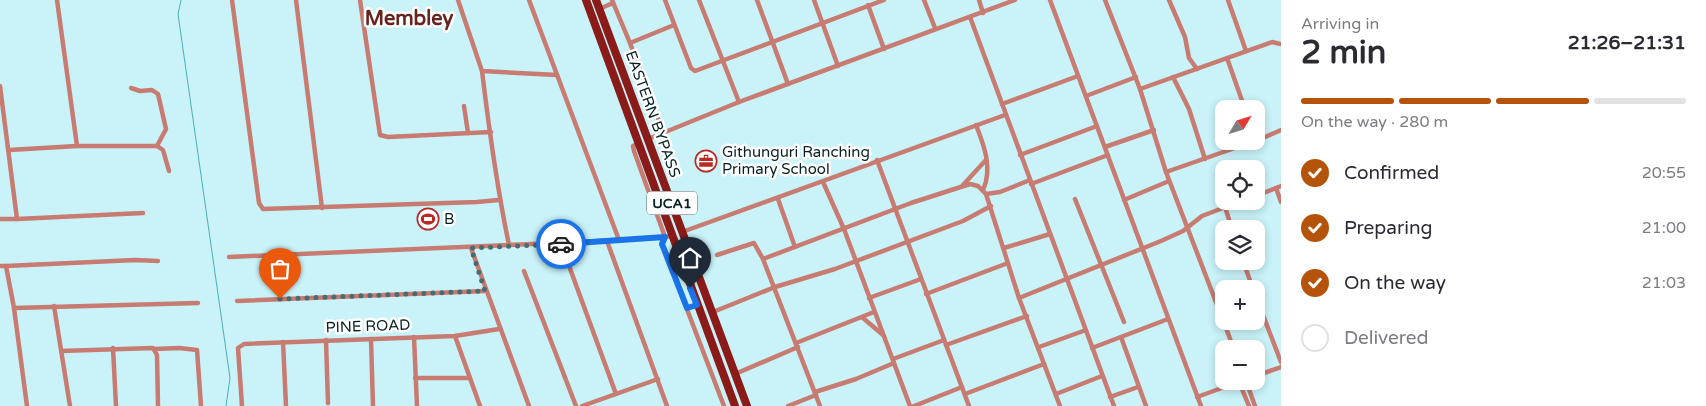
<!DOCTYPE html>
<meta charset="utf-8">
<style>
:root{--surface:#fff;--page:#f2f2f3;--text:#2b2b33;--muted:#7c7c81;--line:#e1e1e2;--accent:#b45309}
body{margin:0;font-family:"Varela Round",sans-serif;background:var(--page);color:var(--text);height:100vh;display:flex;flex-direction:column;font-size:19px;white-space:nowrap}
*{box-sizing:border-box;margin:0}
p{font-size:16px;color:var(--muted)}
.icon{flex:none;width:28px;height:28px;fill:none;stroke:currentColor;stroke-width:2;stroke-linecap:round;stroke-linejoin:round}
.map{position:relative;flex:1;overflow:hidden}
.panel{display:flex;flex-direction:column;background:var(--surface);width:425px}
.panel>*{flex:none}
.needle{width:32px;rotate:52deg}
.tools{position:absolute;left:1215px;top:100px;display:grid;gap:10px}
.tools a{display:grid;place-items:center;width:50px;height:50px;border-radius:10px;background:var(--surface);box-shadow:0 2px 8px #0003;font-size:25px}
.pin{position:absolute;display:grid;place-items:center;width:42px;height:42px;color:#fff;margin:-51px -21px;border-radius:50% 50% 50% 0;rotate:-45deg;box-shadow:0 0 5px #0007}
.pin .icon{rotate:45deg}
.courier{position:absolute;display:grid;place-items:center;width:50px;height:50px;margin:-25px;border:4px solid #1a73e8;border-radius:50%;background:#fff;color:#222;box-shadow:0 1px 6px #0007}
.head em{font-style:normal;font-weight:800}
.head div{display:flex;flex-direction:column-reverse}
.head{display:flex;align-items:center;justify-content:space-between;height:85px;padding:0 20px}
h1{font-size:32px;font-weight:800;line-height:38px}
.bar{display:grid;grid-template-columns:repeat(4,1fr);gap:8px 5px;align-content:center;height:60px;padding:0 20px}
.bar i{height:6px;border-radius:4px;background:var(--line)}
.bar .current{background:var(--accent)}
.bar p{grid-column:span 4}
ol{padding:0 20px;list-style:none}
li{display:flex;align-items:center;gap:15px;height:55px}
li p{margin-inline-start:auto}
li .icon{padding:5px;border-radius:50%;background:var(--accent);color:#fff;stroke-width:4}
li:last-child{color:var(--muted)}
li i{width:28px;height:28px;border:2px solid var(--line);border-radius:50%}
main{display:flex;flex:1;min-height:0}
.map>svg:first-child{display:block}
</style>
<main>
<div class="map">
<svg width="1281" height="406" viewBox="0 0 1281 406">
<rect width="100%" height="100%" fill="#c9f3f9"/>
<g fill="none" stroke-linecap="round" stroke-linejoin="round">
<!-- stream -->
<path stroke="#4baebc" stroke-width="1" d="M 181,0 L 178,14 L 230,378 L 226,406"/>
<!-- minor -->
<g stroke="#c77b71" stroke-width="4.5">
<path d="M 232,0 L 259,203 L 263,209 L 477,202 L 499,200"/>
<path d="M 296,0 L 322,208"/>
<path d="M 360,0 L 380,135 L 388,137 L 491,132"/>
<path d="M 458,0 L 482,71 L 557,75"/>
<path d="M 529,0 L 619,240 L 665,237 L 634,151 L 633,146 L 639,143"/>
<path d="M 612,0 L 630,43"/>
<path d="M 665,0 L 691,68 L 695,71 L 884,0"/>
<path d="M 699,0 L 739,102"/>
<path d="M 757,0 L 788,84"/>
<path d="M 814,0 L 838,66"/>
<path d="M 924,0 L 935,28"/>
<path d="M 979,0 L 983,13"/>
<path d="M 1050,0 L 1201,406"/>
<path d="M 1105,0 L 1140,89 L 1166,172 L 1255,141"/>
<path d="M 1169,0 L 1185,37 L 1189,58 L 1197,69"/>
<path d="M 1228,0 L 1246,51"/>
<path d="M 868,5 L 884,49"/>
<path d="M 599,9 L 613,3"/>
<path d="M 970,17 L 1114,406"/>
<path d="M 1227,58 L 1245,109"/>
<path d="M 482,71 C 489,129 497,188 509,245 L 619,240"/>
<path d="M 1173,77 L 1189,109 L 1205,159"/>
<path d="M 0,86 L 17,219 L 0,219"/>
<path d="M 131,88 L 140,91 L 152,90 L 158,94 L 166,129 L 157,146"/>
<path d="M 1140,89 L 1272,42 L 1281,44"/>
<path d="M 1086,96 L 1136,77"/>
<path d="M 1002,104 L 1078,76"/>
<path d="M 464,106 L 468,133"/>
<path d="M 976,125 C 984,145 993,169 983,190"/>
<path d="M 663,132 L 630,43 L 674,25"/>
<path d="M 648,139 L 739,102 L 1015,0"/>
<path d="M 1256,141 L 1281,130"/>
<path d="M 77,146 L 157,146 L 163,150 L 169,171"/>
<path d="M 1105,147 L 1154,130"/>
<path d="M 9,150 L 77,146 L 57,0"/>
<path d="M 1020,155 L 1097,126"/>
<path d="M 877,160 L 969,406"/>
<path d="M 1166,172 L 1234,349"/>
<path d="M 823,182 L 844,229 L 910,406"/>
<path d="M 1031,184 L 1108,155"/>
<path d="M 963,185 L 985,161"/>
<path d="M 1276,188 L 1281,202"/>
<path d="M 986,194 L 1000,192 L 1030,180"/>
<path d="M 1256,196 L 1281,186"/>
<path d="M 778,199 L 795,247"/>
<path d="M 1075,199 L 1124,322"/>
<path d="M 1124,200 L 1169,181"/>
<path d="M 1225,207 L 1232,229"/>
<path d="M 17,219 L 143,213"/>
<path d="M 682,232 L 1005,115"/>
<path d="M 671,236 L 665,237 L 662,244 L 724,406"/>
<path d="M 607,241 L 667,406"/>
<path d="M 561,244 L 616,394"/>
<path d="M 471,248 L 529,406"/>
<path d="M 1004,248 L 1050,234"/>
<path d="M 717,255 L 754,243 L 763,259"/>
<path d="M 229,257 L 509,245"/>
<path d="M 1243,261 L 1253,289"/>
<path d="M 0,266 L 6,266 L 14,308 L 198,303"/>
<path d="M 6,266 L 135,260 L 158,261"/>
<path d="M 524,271 L 576,406"/>
<path d="M 926,294 L 1008,263"/>
<path d="M 1256,297 L 1281,362"/>
<path d="M 869,298 L 921,279"/>
<path d="M 1019,298 L 1161,241 L 1183,231 L 1202,216 L 1241,201"/>
<path d="M 1215,300 L 1224,297"/>
<path d="M 237,301 L 485,291"/>
<path d="M 54,306 L 70,406"/>
<path d="M 14,308 L 27,406"/>
<path d="M 713,312 L 775,287 L 835,269 L 963,221 L 991,206"/>
<path d="M 863,318 L 883,335"/>
<path d="M 455,336 L 480,406"/>
<path d="M 414,337 L 417,406"/>
<path d="M 1121,337 L 1146,406"/>
<path d="M 371,339 L 373,406"/>
<path d="M 326,340 L 328,403"/>
<path d="M 283,342 L 286,406"/>
<path d="M 796,343 L 874,312"/>
<path d="M 946,345 L 1027,316"/>
<path d="M 1039,347 L 1086,330"/>
<path d="M 113,348 L 116,406"/>
<path d="M 1092,348 L 1168,319"/>
<path d="M 155,349 L 179,348 L 197,350 L 201,406"/>
<path d="M 61,351 L 153,348 L 157,355 L 158,406"/>
<path d="M 893,359 L 944,340"/>
<path d="M 735,374 L 798,347"/>
<path d="M 1256,376 L 1281,367"/>
<path d="M 415,378 L 470,378"/>
<path d="M 1246,381 L 1255,406"/>
<path d="M 1239,382 L 1249,406"/>
<path d="M 815,392 L 856,379 L 894,363"/>
<path d="M 965,394 L 1044,364"/>
<path d="M 1056,394 L 1102,376"/>
<path d="M 1110,397 L 1138,387"/>
<path d="M 1197,397 L 1241,381"/>
<path d="M 242,406 L 238,348 L 244,344 L 455,336 L 499,329"/>
<path d="M 582,406 L 658,379"/>
<path d="M 788,406 L 816,395"/>
<path d="M 820,406 L 763,259 L 911,203 L 970,184 L 978,186 L 986,194 L 1019,298 L 1060,406"/>
<path d="M 914,406 L 962,387"/>
</g>
<!-- primary -->
<g stroke="#8a1b18" stroke-width="8">
<path d="M 586,0 L 735,406"/>
<path d="M 596,0 L 747,406"/>
</g>
</g>
<g fill="none" stroke-linecap="round" stroke-linejoin="round">
<!-- done -->
<path stroke="#4a6a6f" stroke-width="5" stroke-dasharray="0 9" d="M 280,299 L 485,291 L 471,248 L 561,244"/>
<!-- route -->
<path stroke="#1a73e8" stroke-width="6" d="M 561,244 L 665,237 L 662,244 L 687,308 L 697,305 L 690,288"/>
</g>
<!-- icons -->
<defs>
<g id="office-ring" transform="scale(1.125)"><circle r="9.5" fill="#fff" stroke="#b92a25" stroke-width="1.5"/><path d="M-6-3h4V-5.5h4V-3h4V5H-6ZM-1-4.5V-3h2v-1.5ZM-6 0V1H6V0Z" fill="#b92a25"/></g>
<g id="stadium-ring" transform="scale(1.125)"><circle r="9.5" fill="#fff" stroke="#b92a25" stroke-width="1.5"/><path d="M0-5a6.5 5 0 1 0 0 10a6.5 5 0 1 0 0-10ZM-3.5-1.8h7v3.6h-7Z" fill="#b92a25"/></g>
</defs>
<g fill-rule="evenodd">
<use href="#office-ring" x="706" y="161"/>
<use href="#stadium-ring" x="428" y="219"/>
</g>
<g text-anchor="middle" stroke-width="5" stroke-linejoin="round" paint-order="stroke">
<!-- shield labels -->
<rect fill="#fff" stroke="#516466" stroke-width="1" x="647" y="191.5" width="50" height="23" rx="4"/>
<g font-size="14" font-weight="bold" fill="#062124">
<text x="672" y="208">UCA1</text>
</g>
<!-- street labels -->
<g font-size="15" fill="#062124" stroke="#fff">
<text transform="translate(653 114) rotate(70)" y="5">EASTERN BYPASS</text>
<text transform="translate(368 326) rotate(-2)" y="5">PINE ROAD</text>
</g>
<!-- poi labels -->
<g font-size="15" fill="#062124" stroke="#fff" text-anchor="start">
<text x="722" y="157">Githunguri Ranching<tspan x="722" dy="17">Primary School</tspan></text>
<text x="444" y="224">B</text>
</g>
<!-- district labels -->
<g font-size="20" font-weight="bold" fill="#67231d" stroke="#fff">
<text x="409" y="25">Membley</text>
</g>
</g>
</svg>
<div class="tools">
<a><svg class="needle" viewBox="-14 -14 28 28"><path d="M0-13l5 13h-10z" fill="#e53935"/><path d="M0 13l5-13h-10z" fill="#7c7c81"/></svg></a>
<a><svg class="icon" aria-label="locate" viewBox="0 0 24 24"><circle cx="12" cy="12" r="6"/><path d="M12 2v4M12 18v4M2 12h4M18 12h4"/></svg></a>
<a><svg class="icon" aria-label="layers" viewBox="0 0 24 24"><path d="M12 4l9 5-9 5-9-5zM3 14l9 5 9-5"/></svg></a>
<a>+</a>
<a>−</a>
</div>
<div class="pin" style="left:280px;top:299px;background:#ea580c"><svg class="icon" aria-label="bag" viewBox="0 0 24 24"><path d="M5 8h14l-1 12H6zM9 8a3 3 0 0 1 6 0"/></svg></div>
<div class="pin" style="left:690px;top:288px;background:#1f2937"><svg class="icon" aria-label="home" viewBox="0 0 24 24"><path d="M3 11l9-7 9 7M6 9v11h12V9"/></svg></div>
<div class="courier" style="left:561px;top:244px"><svg class="icon" aria-label="car" viewBox="0 0 24 24"><path d="M5 17H2v-5l4-1 3-4h7l3 4 3 1v5h-3M9 17h6M6 11h13"/><circle cx="7" cy="17" r="2"/><circle cx="17" cy="17" r="2"/></svg></div>
</div>
<section class="panel">
<div class="head"><div><h1>2 min</h1><p>Arriving in</p></div><em>21:26–21:31</em></div>
<div class="bar"><i class="current"></i><i class="current"></i><i class="current"></i><i></i><p>On the way · 280 m</p></div>
<ol>
<li><svg class="icon" aria-label="check" viewBox="0 0 24 24"><path d="M5 12l5 5 9-10"/></svg>Confirmed<p>20:55</p></li>
<li><svg class="icon" aria-label="check" viewBox="0 0 24 24"><path d="M5 12l5 5 9-10"/></svg>Preparing<p>21:00</p></li>
<li><svg class="icon" aria-label="check" viewBox="0 0 24 24"><path d="M5 12l5 5 9-10"/></svg>On the way<p>21:03</p></li>
<li><i></i>Delivered</li>
</ol>
</section>
</main>
